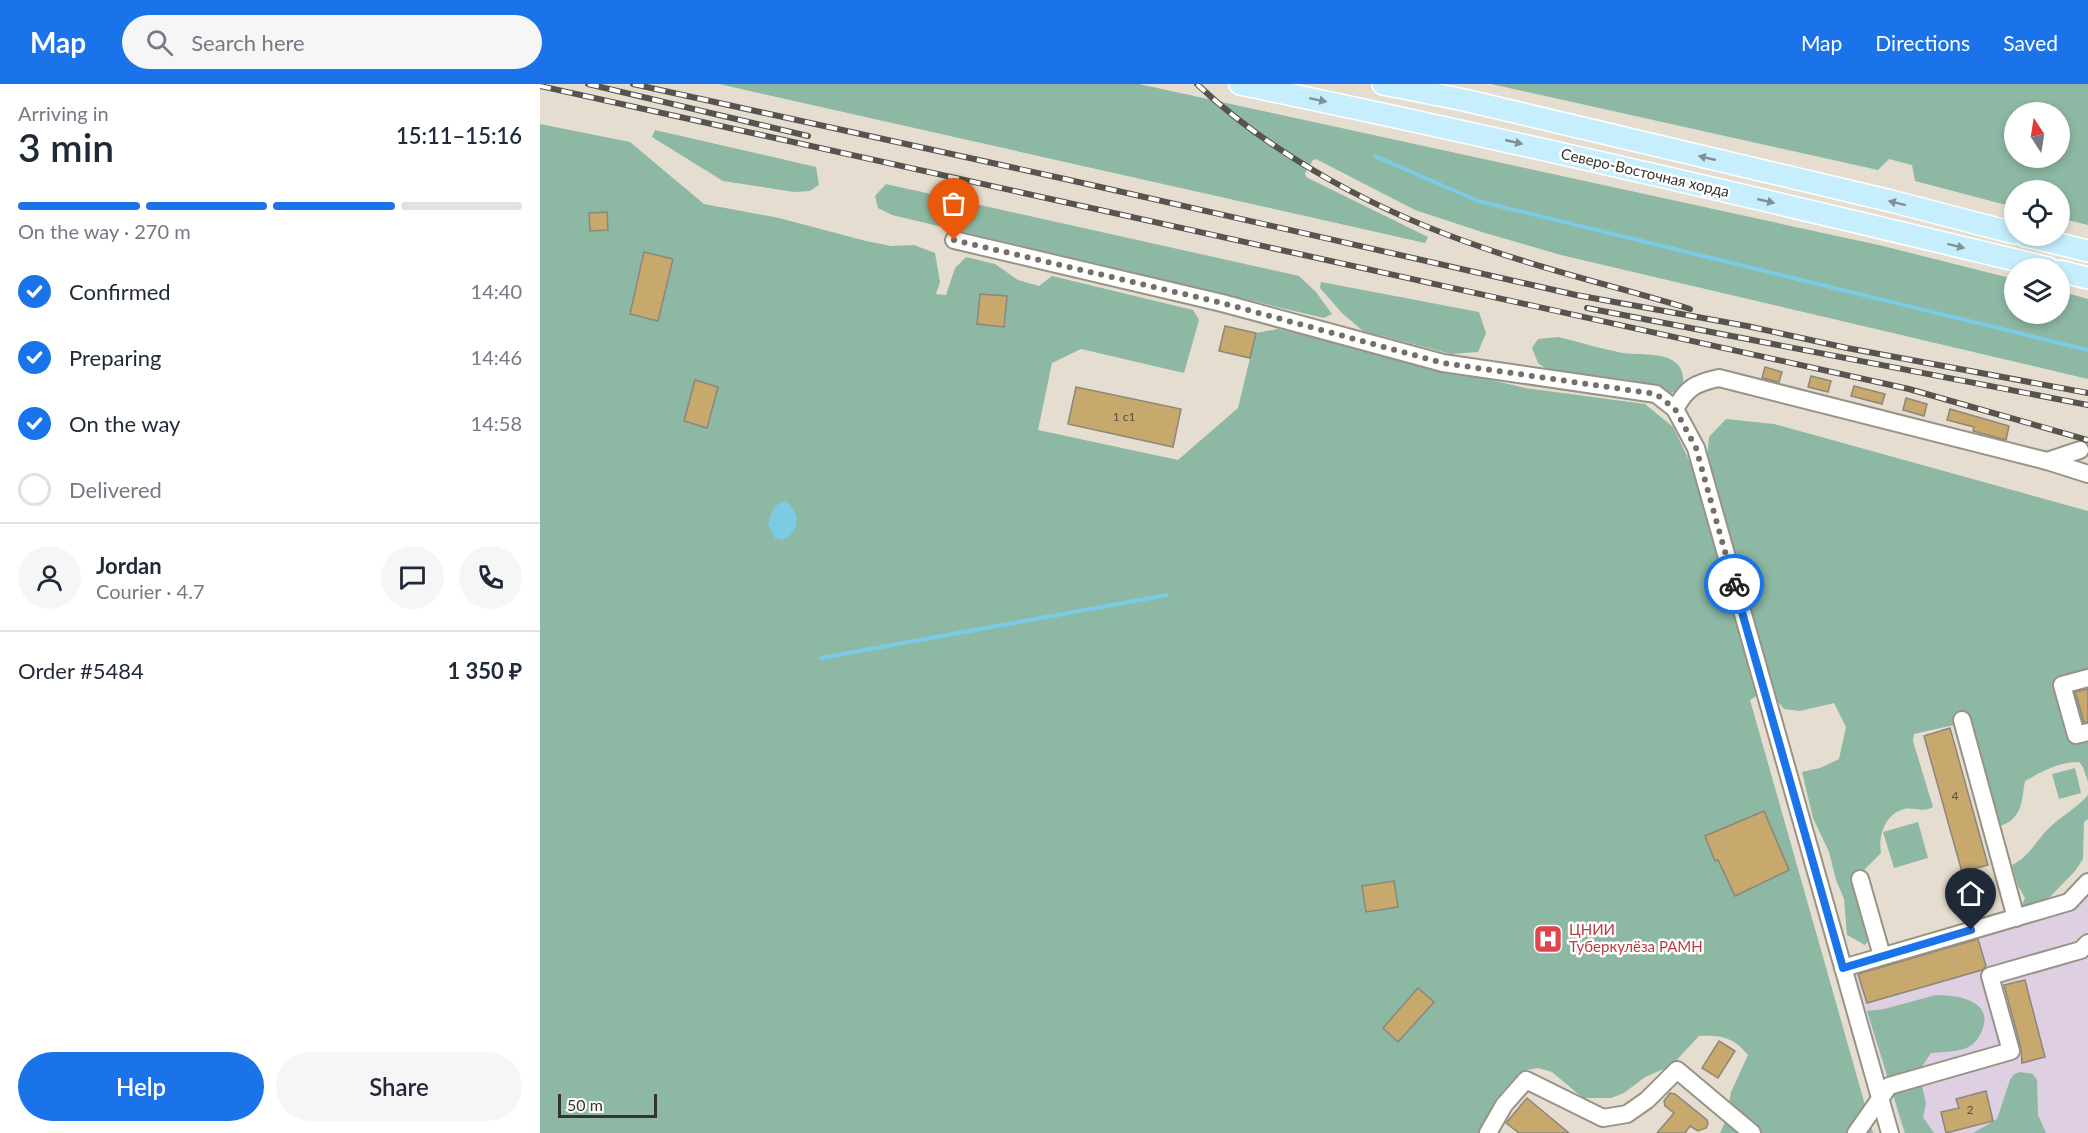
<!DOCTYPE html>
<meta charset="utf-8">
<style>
:root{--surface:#fff;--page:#f6f6f7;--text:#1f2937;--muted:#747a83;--line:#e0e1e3;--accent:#1a73e8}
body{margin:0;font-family:Lato,sans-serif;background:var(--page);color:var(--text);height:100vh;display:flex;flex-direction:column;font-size:22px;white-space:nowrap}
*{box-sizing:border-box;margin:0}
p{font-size:20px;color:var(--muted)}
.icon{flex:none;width:33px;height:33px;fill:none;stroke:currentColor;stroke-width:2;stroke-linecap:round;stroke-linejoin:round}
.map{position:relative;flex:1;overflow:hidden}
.side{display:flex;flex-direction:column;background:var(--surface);width:540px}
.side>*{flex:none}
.needle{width:39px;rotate:348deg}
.controls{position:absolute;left:1464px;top:18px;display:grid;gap:12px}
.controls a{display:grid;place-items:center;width:66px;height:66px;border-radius:50%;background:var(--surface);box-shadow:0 3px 9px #0003;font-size:30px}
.scale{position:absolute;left:18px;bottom:15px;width:99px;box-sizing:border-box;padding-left:6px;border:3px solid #37342f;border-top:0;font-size:16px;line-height:21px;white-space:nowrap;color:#37342f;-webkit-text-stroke:4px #fff;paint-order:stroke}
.pin{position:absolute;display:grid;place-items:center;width:51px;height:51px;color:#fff;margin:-62px -26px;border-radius:50% 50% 50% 0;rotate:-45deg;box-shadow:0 0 6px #0007}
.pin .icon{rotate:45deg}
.courier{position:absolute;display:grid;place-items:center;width:60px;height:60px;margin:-30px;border:4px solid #1a73e8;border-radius:50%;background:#fff;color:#222;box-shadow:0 2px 8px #0007}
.overview em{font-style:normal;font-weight:600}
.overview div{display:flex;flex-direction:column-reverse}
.overview{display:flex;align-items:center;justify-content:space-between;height:102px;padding:0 18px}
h1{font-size:39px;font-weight:600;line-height:45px}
.bar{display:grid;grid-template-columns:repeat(4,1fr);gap:9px 6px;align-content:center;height:72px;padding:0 18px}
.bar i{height:8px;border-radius:4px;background:var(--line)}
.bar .current{background:var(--accent)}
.bar p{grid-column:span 4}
.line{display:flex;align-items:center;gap:15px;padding:0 18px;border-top:2px solid var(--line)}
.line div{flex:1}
.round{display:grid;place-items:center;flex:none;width:63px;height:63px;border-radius:32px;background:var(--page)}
ol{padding:0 18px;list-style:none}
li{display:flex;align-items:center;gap:18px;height:66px}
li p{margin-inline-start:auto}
li .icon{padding:6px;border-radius:50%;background:var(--accent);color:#fff;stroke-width:4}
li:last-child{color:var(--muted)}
li i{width:33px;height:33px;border:3px solid var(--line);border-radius:50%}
.action{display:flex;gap:12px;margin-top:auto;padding:12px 18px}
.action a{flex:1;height:69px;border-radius:36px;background:var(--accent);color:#fff;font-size:24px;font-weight:600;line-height:69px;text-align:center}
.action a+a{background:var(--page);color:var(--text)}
header{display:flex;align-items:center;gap:36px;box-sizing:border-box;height:84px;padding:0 30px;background:var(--accent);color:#fff}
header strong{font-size:28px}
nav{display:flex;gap:33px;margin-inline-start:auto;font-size:21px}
.search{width:420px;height:54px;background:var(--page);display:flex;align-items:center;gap:15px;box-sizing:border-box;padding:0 21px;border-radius:33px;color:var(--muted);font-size:22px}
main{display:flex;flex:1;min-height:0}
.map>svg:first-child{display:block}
</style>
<header>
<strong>Map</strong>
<div class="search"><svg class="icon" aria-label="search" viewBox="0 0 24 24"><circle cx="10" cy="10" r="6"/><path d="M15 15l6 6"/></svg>Search here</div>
<nav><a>Map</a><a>Directions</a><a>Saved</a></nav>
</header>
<main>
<section class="side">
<div class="overview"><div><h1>3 min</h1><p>Arriving in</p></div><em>15:11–15:16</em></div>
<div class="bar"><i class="current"></i><i class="current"></i><i class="current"></i><i></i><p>On the way · 270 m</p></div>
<ol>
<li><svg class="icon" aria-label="check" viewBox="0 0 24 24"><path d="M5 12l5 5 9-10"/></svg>Confirmed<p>14:40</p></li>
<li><svg class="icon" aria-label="check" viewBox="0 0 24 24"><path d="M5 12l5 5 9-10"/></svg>Preparing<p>14:46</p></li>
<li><svg class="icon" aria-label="check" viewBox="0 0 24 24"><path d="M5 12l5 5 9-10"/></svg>On the way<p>14:58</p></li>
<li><i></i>Delivered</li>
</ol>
<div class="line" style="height:108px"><a class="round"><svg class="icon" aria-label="person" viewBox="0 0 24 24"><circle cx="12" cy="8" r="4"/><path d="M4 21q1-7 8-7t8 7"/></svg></a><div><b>Jordan</b><p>Courier · 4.7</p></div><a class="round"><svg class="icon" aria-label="chat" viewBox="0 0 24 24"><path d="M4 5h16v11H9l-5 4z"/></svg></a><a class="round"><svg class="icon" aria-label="phone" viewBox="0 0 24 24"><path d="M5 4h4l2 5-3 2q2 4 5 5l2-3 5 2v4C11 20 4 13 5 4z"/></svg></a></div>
<div class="line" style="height:78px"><div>Order #5484</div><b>1 350 ₽</b></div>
<div class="action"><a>Help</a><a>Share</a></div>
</section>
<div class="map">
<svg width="1548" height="1049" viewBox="0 0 1548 1049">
<rect width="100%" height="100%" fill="#e5ded0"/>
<!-- commercial -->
<path fill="#ded0e2" d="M 1548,806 L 1548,1049 L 1363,1049 L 1314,885 Z"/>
<!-- green -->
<g fill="#8db8a3" fill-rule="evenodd">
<path d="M 179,0 L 599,0 L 1343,162 L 1474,195 L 1474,230 L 1520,230 L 1520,207 L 1548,215 L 1548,295 L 1021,171 L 945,149 L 875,126 L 776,75 L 773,76 L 765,89 L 766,93 L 888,153 L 885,159 Z"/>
<path d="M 951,0 L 1548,0 L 1548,141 L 1520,134 L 1520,106 L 1474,106 L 1474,123 L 1375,97 L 1372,81 L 1349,75 L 1338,86 ZM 1474,28 L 1520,28 L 1520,74 L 1474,74 Z"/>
<path d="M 0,40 L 90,58 L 164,120 L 239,134 L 326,157 L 351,162 L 374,161 L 395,169 L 400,198 L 396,210 L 406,211 L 415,184 L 426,173 L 455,180 L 478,196 L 499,202 L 512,192 L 653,226 L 659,236 L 644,289 L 541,265 L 512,279 L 498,346 L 638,376 L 698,324 L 716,249 L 738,245 L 985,304 L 1105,320 L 1133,343 L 1150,378 L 1167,375 L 1169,353 L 1186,335 L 1234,340 L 1548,427 L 1548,698 L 1543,683 L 1539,678 C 1518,678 1503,687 1485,697 C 1481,718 1483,734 1460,742 L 1449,725 L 1423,639 L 1374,650 L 1373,657 L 1393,723 C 1383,729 1375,723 1364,725 C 1345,730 1338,752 1341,769 L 1314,796 L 1329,856 L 1325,861 L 1307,851 L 1304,815 L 1296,796 L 1289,768 L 1273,734 L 1262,688 L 1280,684 L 1299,675 L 1306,643 L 1294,619 L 1260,627 L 1244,625 L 1228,605 L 1210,616 L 1333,1049 L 1180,1049 L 1186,1036 L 1191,1008 L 1208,971 C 1193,953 1181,951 1159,952 L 1131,982 L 1105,993 L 1084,1009 L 1071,1014 L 1043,1014 L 1012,988 L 998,984 L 986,986 L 975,994 L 956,1015 L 946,1039 L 938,1049 L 0,1049 Z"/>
<path d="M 115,46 L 276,83 L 279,101 L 270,107 L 254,108 L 183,97 L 112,53 Z"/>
<path d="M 346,100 L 759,192 L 776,208 L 792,230 L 784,234 L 352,131 L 338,124 L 335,112 Z"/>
<path d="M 781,198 L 939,228 L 946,249 L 938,268 L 911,270 L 823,247 L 802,229 L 780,204 Z"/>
<path d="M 1018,253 C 1040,258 1061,265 1083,269 C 1107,272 1148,265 1143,303 L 1130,310 L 1084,295 L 1011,288 L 998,279 L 992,264 L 998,255 Z"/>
<path d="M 1535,684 L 1541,709 L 1519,715 L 1512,690 Z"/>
<path d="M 1548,711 L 1548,735 L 1544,738 L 1543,775 L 1535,787 L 1510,813 L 1497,819 L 1482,821 L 1485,814 L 1478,802 L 1472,781 C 1488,774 1496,757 1508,745 C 1521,732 1537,724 1548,711 Z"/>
<path d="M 1378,738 L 1388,774 L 1354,784 L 1343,748 Z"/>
<path d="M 1396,911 C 1419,911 1456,917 1441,949 C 1438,956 1432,962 1424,965 C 1414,968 1402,968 1391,969 L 1379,987 L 1386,1020 L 1383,1033 L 1394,1049 L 1365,1049 L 1327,927 L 1344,925 Z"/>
<path d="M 1480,988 L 1493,990 L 1497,996 L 1498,1031 L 1506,1049 L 1433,1049 L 1457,1035 L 1470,996 L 1474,990 Z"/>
</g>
<!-- water -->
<path fill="#7ccbe4" d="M 245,416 C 260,429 262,445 243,456 L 235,454 L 228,440 L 233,424 Z"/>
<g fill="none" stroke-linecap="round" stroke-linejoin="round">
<!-- stream -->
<g stroke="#7ccbe4" stroke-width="4">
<path d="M 835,72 L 938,117 L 1548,266"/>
<path d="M 281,574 L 627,511"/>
</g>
</g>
<!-- building -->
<g fill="#c7a96d" stroke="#8d867a" stroke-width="1.5">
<path d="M 67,128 L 68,146 L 50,147 L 49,129 Z"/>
<path d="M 104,168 L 133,175 L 118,237 L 90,230 Z"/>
<path d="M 440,210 L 467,212 L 464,243 L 437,240 Z"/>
<path d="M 685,242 L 716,249 L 710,274 L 679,267 Z"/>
<path d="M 1225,283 L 1242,288 L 1239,298 L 1222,294 Z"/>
<path d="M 1271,292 L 1291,297 L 1288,308 L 1268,303 Z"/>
<path d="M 155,296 L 178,303 L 167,344 L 144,337 Z"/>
<path d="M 1314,302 L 1345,310 L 1342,320 L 1311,312 Z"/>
<path d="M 536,303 L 641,325 L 633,363 L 528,340 Z"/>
<path d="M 1366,314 L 1387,320 L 1384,332 L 1363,326 Z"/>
<path d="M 1410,325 L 1469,342 L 1466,356 L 1433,347 L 1434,343 L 1407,336 Z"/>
<path d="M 1548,605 L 1548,638 L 1544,638 L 1535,608 Z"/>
<path d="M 1410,644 L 1448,781 L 1422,788 L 1384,652 Z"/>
<path d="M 1224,727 L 1249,786 L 1195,812 L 1178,776 L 1175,777 L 1165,752 Z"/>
<path d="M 854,797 L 858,823 L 826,828 L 822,802 Z"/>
<path d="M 1438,855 L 1446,882 L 1442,886 L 1327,919 L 1318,890 Z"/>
<path d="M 1485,896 L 1505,973 L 1482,979 L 1481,964 L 1464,901 Z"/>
<path d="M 878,904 L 894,918 L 858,958 L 843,944 Z"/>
<path d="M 1179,957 L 1195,967 L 1178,994 L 1162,984 Z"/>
<path d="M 1446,1007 L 1453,1037 L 1406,1049 L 1401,1028 L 1419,1024 L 1416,1015 Z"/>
<path d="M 1130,1009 L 1135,1010 L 1167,1036 L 1168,1040 L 1166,1044 L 1158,1047 L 1150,1042 L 1145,1049 L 1117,1049 L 1134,1029 L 1125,1022 L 1124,1017 Z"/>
<path d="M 987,1014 L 1029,1049 L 979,1049 L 966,1039 Z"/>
</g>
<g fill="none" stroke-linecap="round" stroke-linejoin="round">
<!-- minor casing -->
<g stroke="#999386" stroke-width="20">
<g id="minor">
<path d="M 414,156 L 682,219 L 903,279 L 1116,310 L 1135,325 L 1156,364 L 1350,1049"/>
<path d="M 1135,325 C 1147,303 1156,299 1179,294 L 1507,377 L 1548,390"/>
<path d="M 1507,377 L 1540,366"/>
<path d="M 1548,594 L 1522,601 L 1536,651 L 1548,648"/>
<path d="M 1422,636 L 1476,834"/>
<path d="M 1320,795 L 1342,872"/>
<path d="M 1303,884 L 1529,818 L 1548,798"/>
<path d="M 948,1049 L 964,1021 L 986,996 L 1063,1034 L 1087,1030 L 1107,1016 L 1137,986 L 1212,1049"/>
<path d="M 1316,1049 L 1349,1002 L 1471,967 L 1450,892 L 1541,866 L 1548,859"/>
</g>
</g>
<!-- major casing -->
<g stroke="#fff" stroke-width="24">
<g id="major">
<path d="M 700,0 C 971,56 1240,119 1508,184"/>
<path d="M 843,0 L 924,16 L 1351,117 L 1474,149"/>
<path d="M 1486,152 L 1548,167"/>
<path d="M 1520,187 L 1548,194"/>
</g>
</g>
<!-- minor -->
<use href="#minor" stroke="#fff" stroke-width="16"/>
<!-- major -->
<use href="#major" stroke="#c7eefd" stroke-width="21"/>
<!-- rail casing -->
<g stroke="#58544d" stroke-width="6">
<g id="rail">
<path d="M 48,0 L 268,52"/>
<path d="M 93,0 L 525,95 L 1036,211 L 1207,242 L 1307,264 L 1548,309"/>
<path d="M 657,0 C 735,74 843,130 944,164 C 1012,188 1082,204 1150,225"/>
<path d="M 0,2 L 1369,305 L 1548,356"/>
<path d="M 1047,224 L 1548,321"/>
</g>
</g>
<!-- rail -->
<use href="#rail" stroke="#fff" stroke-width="4" stroke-dasharray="11" stroke-linecap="butt"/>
</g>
<!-- one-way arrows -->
<defs><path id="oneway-solid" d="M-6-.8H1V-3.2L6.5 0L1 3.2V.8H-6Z" transform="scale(1.5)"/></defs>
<g fill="#7f9196">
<use href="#oneway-solid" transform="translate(778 16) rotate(12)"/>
<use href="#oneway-solid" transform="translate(974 58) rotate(13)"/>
<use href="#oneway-solid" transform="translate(1167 74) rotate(-167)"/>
<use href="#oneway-solid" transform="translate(1226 117) rotate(13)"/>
<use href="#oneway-solid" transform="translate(1357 119) rotate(-166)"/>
<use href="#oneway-solid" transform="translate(1416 162) rotate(14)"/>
</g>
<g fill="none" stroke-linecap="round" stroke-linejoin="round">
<!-- done -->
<path stroke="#747067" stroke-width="6" stroke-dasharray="0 10.8" d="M 414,156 L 682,219 L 903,279 L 1116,310 L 1135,325 L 1156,364 L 1194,500"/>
<!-- route -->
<path stroke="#1a73e8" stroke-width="8" d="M 1194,500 L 1303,884 L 1431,846"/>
</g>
<!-- icons -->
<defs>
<g id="hospital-square" transform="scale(1.5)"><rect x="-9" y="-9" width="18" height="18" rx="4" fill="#e0444e" stroke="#fff"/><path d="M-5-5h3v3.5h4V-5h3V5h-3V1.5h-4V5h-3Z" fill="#fff"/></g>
</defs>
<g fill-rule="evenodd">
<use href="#hospital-square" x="1008" y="855"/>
</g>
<g text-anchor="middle" stroke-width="5" stroke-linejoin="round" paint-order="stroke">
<!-- number labels -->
<g font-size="12" fill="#5b513e">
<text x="584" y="337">1 с1</text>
<text x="1415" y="716">4</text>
<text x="1430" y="1030">2</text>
</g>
<!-- street labels -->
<g font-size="15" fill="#37342f" stroke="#fff">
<text transform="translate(1105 89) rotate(13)" y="5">Северо-Восточная хорда</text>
</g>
<!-- health labels -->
<g font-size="15" fill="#be3a42" stroke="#fff" text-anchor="start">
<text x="1029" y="851">ЦНИИ<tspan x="1029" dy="17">Туберкулёза РАМН</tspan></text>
</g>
</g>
</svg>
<div class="controls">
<a><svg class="needle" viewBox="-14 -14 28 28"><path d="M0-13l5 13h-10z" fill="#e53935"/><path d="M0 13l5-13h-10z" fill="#747a83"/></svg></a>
<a><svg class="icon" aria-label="locate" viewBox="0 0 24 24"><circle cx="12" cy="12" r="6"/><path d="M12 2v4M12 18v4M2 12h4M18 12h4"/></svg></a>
<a><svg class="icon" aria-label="layers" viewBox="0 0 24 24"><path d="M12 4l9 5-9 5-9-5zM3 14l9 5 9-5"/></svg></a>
</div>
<div class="scale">50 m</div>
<div class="pin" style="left:414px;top:156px;background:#ea580c"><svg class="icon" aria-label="bag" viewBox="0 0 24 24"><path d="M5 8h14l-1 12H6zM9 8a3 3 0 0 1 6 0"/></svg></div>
<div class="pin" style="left:1431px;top:846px;background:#1f2937"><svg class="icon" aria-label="home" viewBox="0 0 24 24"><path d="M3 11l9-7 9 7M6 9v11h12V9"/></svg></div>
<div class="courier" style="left:1194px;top:500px"><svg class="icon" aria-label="bike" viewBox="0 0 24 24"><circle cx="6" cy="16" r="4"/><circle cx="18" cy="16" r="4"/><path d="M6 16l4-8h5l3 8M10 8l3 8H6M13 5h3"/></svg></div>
</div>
</main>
